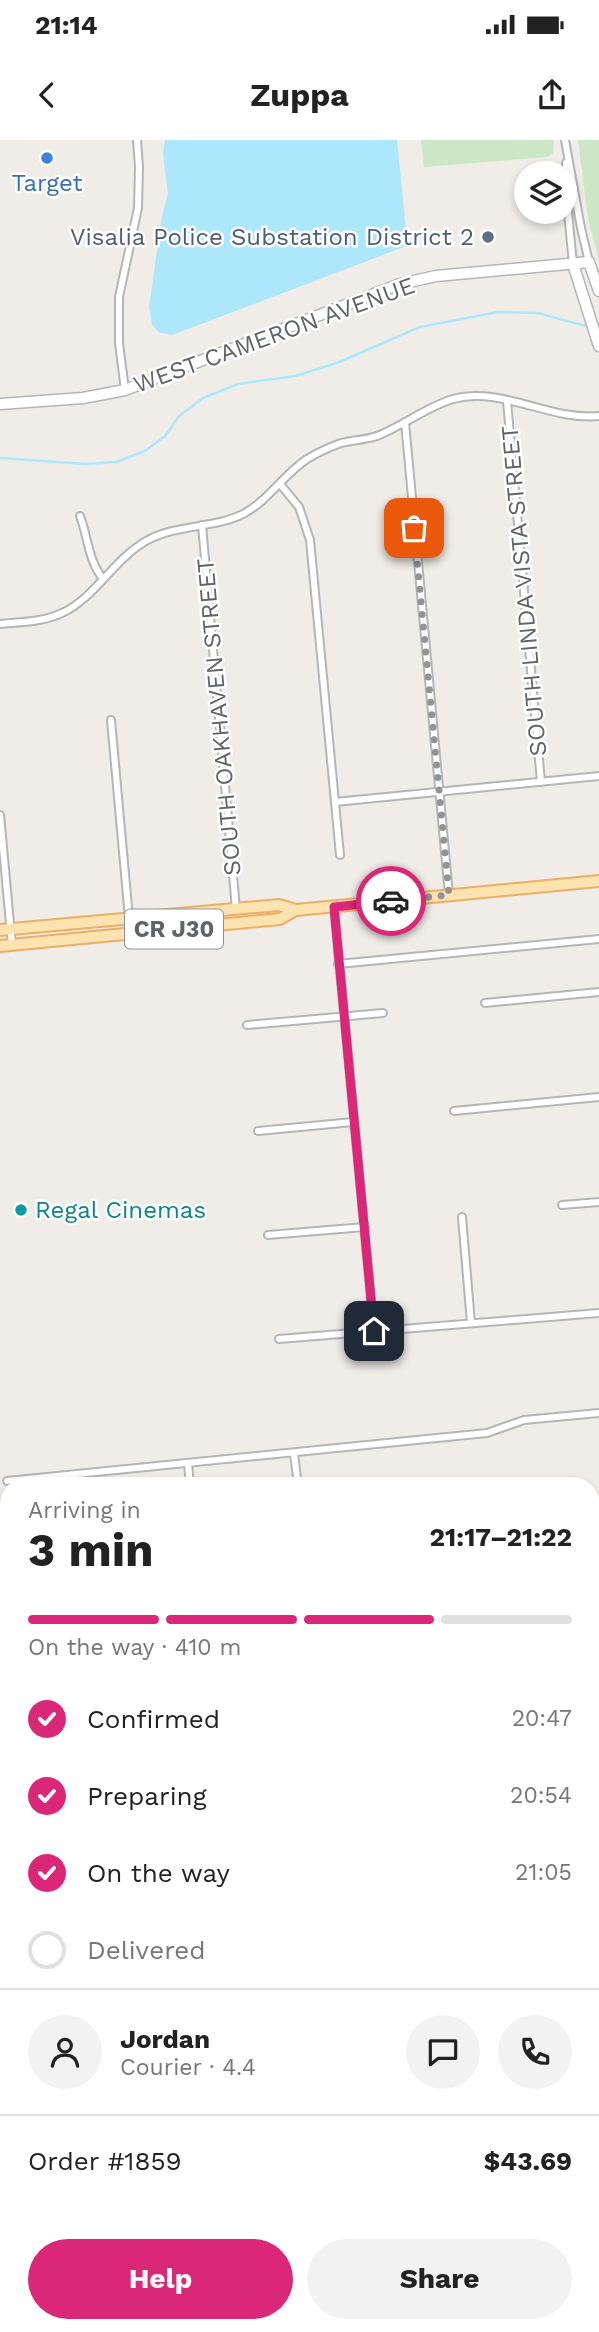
<!DOCTYPE html>
<meta charset="utf-8">
<style>
:root{--surface:#fff;--page:#f2f2f2;--text:#222;--muted:#767676;--line:#e0e0e0;--accent:#db2777}
body{margin:0;font-family:"Work Sans",sans-serif;background:var(--page);color:var(--text);height:100vh;display:flex;flex-direction:column;font-size:26px;white-space:nowrap}
*{box-sizing:border-box;margin:0}
p{font-size:23px;color:var(--muted)}
.icon{flex:none;width:38px;height:38px;fill:none;stroke:currentColor;stroke-width:2;stroke-linecap:round;stroke-linejoin:round}
.map{position:relative;flex:1;overflow:hidden}
.panel{position:absolute;left:0px;top:1337px;width:600px;height:856px;display:flex;flex-direction:column;background:var(--surface);border-radius:28px 28px 0 0;box-shadow:0 4px 10px #0003}
.panel>*{flex:none}
.controls{position:absolute;left:514px;top:21px;display:grid;gap:14px}
.controls a{display:grid;place-items:center;width:63px;height:63px;border-radius:50%;background:var(--surface);box-shadow:0 4px 10px #0003;font-size:35px}
.pin{position:absolute;display:grid;place-items:center;width:60px;height:60px;color:#fff;margin:-30px;border-radius:14px;box-shadow:0 4px 10px #0006}
.courier{position:absolute;display:grid;place-items:center;width:70px;height:70px;margin:-35px;border:5px solid #db2777;border-radius:50%;background:#fff;color:#222;box-shadow:0 2px 9px #0007}
.overview em{font-style:normal;font-weight:700}
.overview div{display:flex;flex-direction:column-reverse}
.overview{display:flex;align-items:center;justify-content:space-between;height:119px;padding:0 28px}
h1{font-size:46px;font-weight:700;line-height:52px}
.bar{display:grid;grid-template-columns:repeat(4,1fr);gap:10px 7px;align-content:center;height:84px;padding:0 28px}
.bar i{height:9px;border-radius:5px;background:var(--line)}
.bar .current{background:var(--accent)}
.bar p{grid-column:span 4}
.line{display:flex;align-items:center;gap:18px;padding:0 28px;border-top:2px solid var(--line)}
.line div{flex:1}
.round{display:grid;place-items:center;flex:none;width:74px;height:74px;border-radius:37px;background:var(--page)}
ol{padding:0 28px;list-style:none}
li{display:flex;align-items:center;gap:21px;height:77px}
li p{margin-inline-start:auto}
li .icon{padding:7px;border-radius:50%;background:var(--accent);color:#fff;stroke-width:4}
li:last-child{color:var(--muted)}
li i{width:38px;height:38px;border:4px solid var(--line);border-radius:50%}
.action{display:flex;gap:14px;margin-top:auto;padding:14px 28px}
.action a{flex:1;height:80px;border-radius:42px;background:var(--accent);color:#fff;font-size:28px;font-weight:700;line-height:80px;text-align:center}
.action a+a{background:var(--page);color:var(--text)}
.status{display:flex;justify-content:space-between;align-items:center;height:49px;padding:0 35px;background:var(--surface);direction:ltr}
.status svg{height:19px;fill:currentColor}
header{display:flex;justify-content:space-between;align-items:center;height:91px;padding:0 28px;background:var(--surface);font-size:32px;font-weight:700}
.map>svg:first-child{display:block}
</style>
<div class="status"><b>21:14</b><svg viewBox="0 0 49 12"><path d="M0 12V9h3v3zM5 12V6h3v6zM10 12V3h3v9zM15 12V0h3v12zM26 1h20v11H26zM47 4h2v5h-2z"/></svg></div>
<header><svg class="icon" aria-label="back" viewBox="0 0 24 24"><path d="M15 5l-7 7 7 7"/></svg>Zuppa<svg class="icon" aria-label="share" viewBox="0 0 24 24"><path d="M12 15V3M7 8l5-5 5 5M5 13v7h14v-7"/></svg></header>
<div class="map">
<svg width="599" height="2192" viewBox="0 0 599 2192">
<rect width="100%" height="100%" fill="#f0ede8"/>
<!-- green -->
<g fill="#cbe7c5">
<path d="M 421,0 L 554,0 L 553,13 L 547,17 L 424,27 Z"/>
<path d="M 578,0 L 599,0 L 599,120 L 588,79 Z"/>
</g>
<!-- water -->
<path fill="#ace7fc" d="M 165,0 L 397,0 L 407,99 L 404,107 L 172,195 L 158,192 L 152,184 L 149,167 L 162,76 L 168,54 L 163,14 Z"/>
<g fill="none" stroke-linecap="round" stroke-linejoin="round">
<!-- stream -->
<path stroke="#ace7fc" stroke-width="2.5" d="M 0,318 L 86,324 L 116,322 L 145,311 L 165,296 L 179,276 L 203,258 L 238,244 L 295,236 L 337,223 L 420,187 L 498,172 L 537,173 L 590,187"/>
<!-- street casing -->
<g stroke="#b3b6b9" stroke-width="10">
<g id="street">
<path d="M 565,0 L 581,88 L 589,122"/>
<path d="M 566,23 L 566,51 L 573,124"/>
<path d="M 125,250 L 119,203 L 119,157 L 138,68 L 139,27 L 137,0"/>
<path d="M 507,261 L 541,642"/>
<path d="M 405,282 L 449,755"/>
<path d="M 280,344 L 299,367 L 310,400 L 340,715"/>
<path d="M 80,376 C 88,397 88,420 103,439"/>
<path d="M 202,385 L 236,769"/>
<path d="M 0,484 C 21,482 43,482 62,473 C 95,458 113,420 146,401 C 176,384 212,389 243,374 C 268,361 283,335 307,319 C 317,313 330,307 341,303 C 353,300 365,300 377,296 C 403,286 426,267 453,259 C 502,246 550,281 599,276"/>
<path d="M 111,580 L 129,778"/>
<path d="M 335,662 L 599,636"/>
<path d="M 0,675 L 12,805"/>
<path d="M 334,767 L 374,1191"/>
<path d="M 338,824 L 599,799"/>
<path d="M 485,863 L 599,852"/>
<path d="M 247,885 L 383,873"/>
<path d="M 454,971 L 599,957"/>
<path d="M 258,991 L 353,982"/>
<path d="M 562,1065 L 599,1062"/>
<path d="M 462,1077 L 471,1183"/>
<path d="M 268,1095 L 365,1087"/>
<path d="M 279,1199 L 599,1173"/>
<path d="M 294,1313 L 298,1346"/>
<path d="M 188,1323 L 190,1346"/>
<path d="M 7,1341 L 487,1293 L 524,1280 L 599,1273"/>
<path d="M 592,1377 L 599,1376"/>
<path d="M 0,1458 L 9,1457"/>
<path d="M 592,1603 L 599,1603"/>
<path d="M 0,1675 L 9,1674"/>
<path d="M 592,1813 L 599,1815"/>
<path d="M 592,1878 L 599,1872"/>
<path d="M 592,1994 L 599,1993"/>
<path d="M 592,2090 L 599,2089"/>
<path d="M 500,2184 L 501,2192"/>
<path d="M 270,2192 L 271,2184"/>
</g>
</g>
<!-- secondary casing -->
<g stroke="#b2b6b9" stroke-width="13">
<g id="secondary">
<path d="M 573,124 L 599,206"/>
<path d="M 0,264 L 83,258 L 125,250 L 400,144 L 436,136 L 589,122 L 599,151"/>
<path d="M 592,1704 L 599,1703"/>
<path d="M 0,1770 L 9,1769"/>
</g>
</g>
<!-- primary casing -->
<g stroke="#edae64" stroke-width="14">
<g id="primary">
<path d="M 0,790 L 279,765 L 296,770 L 599,741"/>
<path d="M 0,806 L 280,779 L 296,770"/>
</g>
</g>
<!-- street -->
<use href="#street" stroke="#fff" stroke-width="6"/>
<!-- secondary -->
<use href="#secondary" stroke="#fff" stroke-width="10"/>
<!-- primary -->
<use href="#primary" stroke="#fce3b0" stroke-width="10"/>
</g>
<g fill="none" stroke-linecap="round" stroke-linejoin="round">
<!-- done -->
<path stroke="#929494" stroke-width="7" stroke-dasharray="0 12.6" d="M 391,761 L 449,755 L 414,388"/>
<!-- route -->
<path stroke="#db2777" stroke-width="9" d="M 374,1191 L 334,767 L 391,761"/>
</g>
<!-- markers -->
<circle fill="#3f7fe0" stroke="#fff" stroke-width="2.5" cx="47" cy="18" r="7"/>
<circle fill="#5c6f8a" stroke="#fff" stroke-width="2.5" cx="488" cy="97" r="7"/>
<circle fill="#0f9aa8" stroke="#fff" stroke-width="2.5" cx="21" cy="1070" r="7"/>
<g text-anchor="middle" stroke-width="5" stroke-linejoin="round" paint-order="stroke">
<!-- shield labels -->
<rect fill="#fff" stroke="#8f9295" stroke-width="2" x="125" y="769.5" width="98" height="39" rx="5"/>
<g font-size="23" font-weight="bold" fill="#5f6467">
<text x="174" y="797">CR J30</text>
</g>
<!-- shop labels -->
<g font-size="24" fill="#366cbe" stroke="#fff">
<text x="47" y="51">Target</text>
</g>
<!-- service labels -->
<g font-size="24" fill="#4e5e75" stroke="#fff" text-anchor="end">
<text x="474" y="105">Visalia Police Substation District 2</text>
</g>
<!-- street labels -->
<g font-size="24" fill="#5f6467" stroke="#fff">
<text transform="translate(274 195) rotate(-20)" y="8">WEST CAMERON AVENUE</text>
<text transform="translate(524 451) rotate(-95)" y="8">SOUTH LINDA VISTA STREET</text>
<text transform="translate(219 577) rotate(-95)" y="8">SOUTH OAKHAVEN STREET</text>
</g>
<!-- culture labels -->
<g font-size="24" fill="#0d838f" stroke="#fff" text-anchor="start">
<text x="35" y="1078">Regal Cinemas</text>
</g>
</g>
</svg>
<div class="controls">
<a><svg class="icon" aria-label="layers" viewBox="0 0 24 24"><path d="M12 4l9 5-9 5-9-5zM3 14l9 5 9-5"/></svg></a>
</div>
<div class="pin" style="left:414px;top:388px;background:#ea580c"><svg class="icon" aria-label="bag" viewBox="0 0 24 24"><path d="M5 8h14l-1 12H6zM9 8a3 3 0 0 1 6 0"/></svg></div>
<div class="pin" style="left:374px;top:1191px;background:#1f2937"><svg class="icon" aria-label="home" viewBox="0 0 24 24"><path d="M3 11l9-7 9 7M6 9v11h12V9"/></svg></div>
<div class="courier" style="left:391px;top:761px"><svg class="icon" aria-label="car" viewBox="0 0 24 24"><path d="M5 17H2v-5l4-1 3-4h7l3 4 3 1v5h-3M9 17h6M6 11h13"/><circle cx="7" cy="17" r="2"/><circle cx="17" cy="17" r="2"/></svg></div>
<section class="panel">
<div class="overview"><div><h1>3 min</h1><p>Arriving in</p></div><em>21:17–21:22</em></div>
<div class="bar"><i class="current"></i><i class="current"></i><i class="current"></i><i></i><p>On the way · 410 m</p></div>
<ol>
<li><svg class="icon" aria-label="check" viewBox="0 0 24 24"><path d="M5 12l5 5 9-10"/></svg>Confirmed<p>20:47</p></li>
<li><svg class="icon" aria-label="check" viewBox="0 0 24 24"><path d="M5 12l5 5 9-10"/></svg>Preparing<p>20:54</p></li>
<li><svg class="icon" aria-label="check" viewBox="0 0 24 24"><path d="M5 12l5 5 9-10"/></svg>On the way<p>21:05</p></li>
<li><i></i>Delivered</li>
</ol>
<div class="line" style="height:126px"><a class="round"><svg class="icon" aria-label="person" viewBox="0 0 24 24"><circle cx="12" cy="8" r="4"/><path d="M4 21q1-7 8-7t8 7"/></svg></a><div><b>Jordan</b><p>Courier · 4.4</p></div><a class="round"><svg class="icon" aria-label="chat" viewBox="0 0 24 24"><path d="M4 5h16v11H9l-5 4z"/></svg></a><a class="round"><svg class="icon" aria-label="phone" viewBox="0 0 24 24"><path d="M5 4h4l2 5-3 2q2 4 5 5l2-3 5 2v4C11 20 4 13 5 4z"/></svg></a></div>
<div class="line" style="height:91px"><div>Order #1859</div><b>$43.69</b></div>
<div class="action"><a>Help</a><a>Share</a></div>
</section>
</div>
